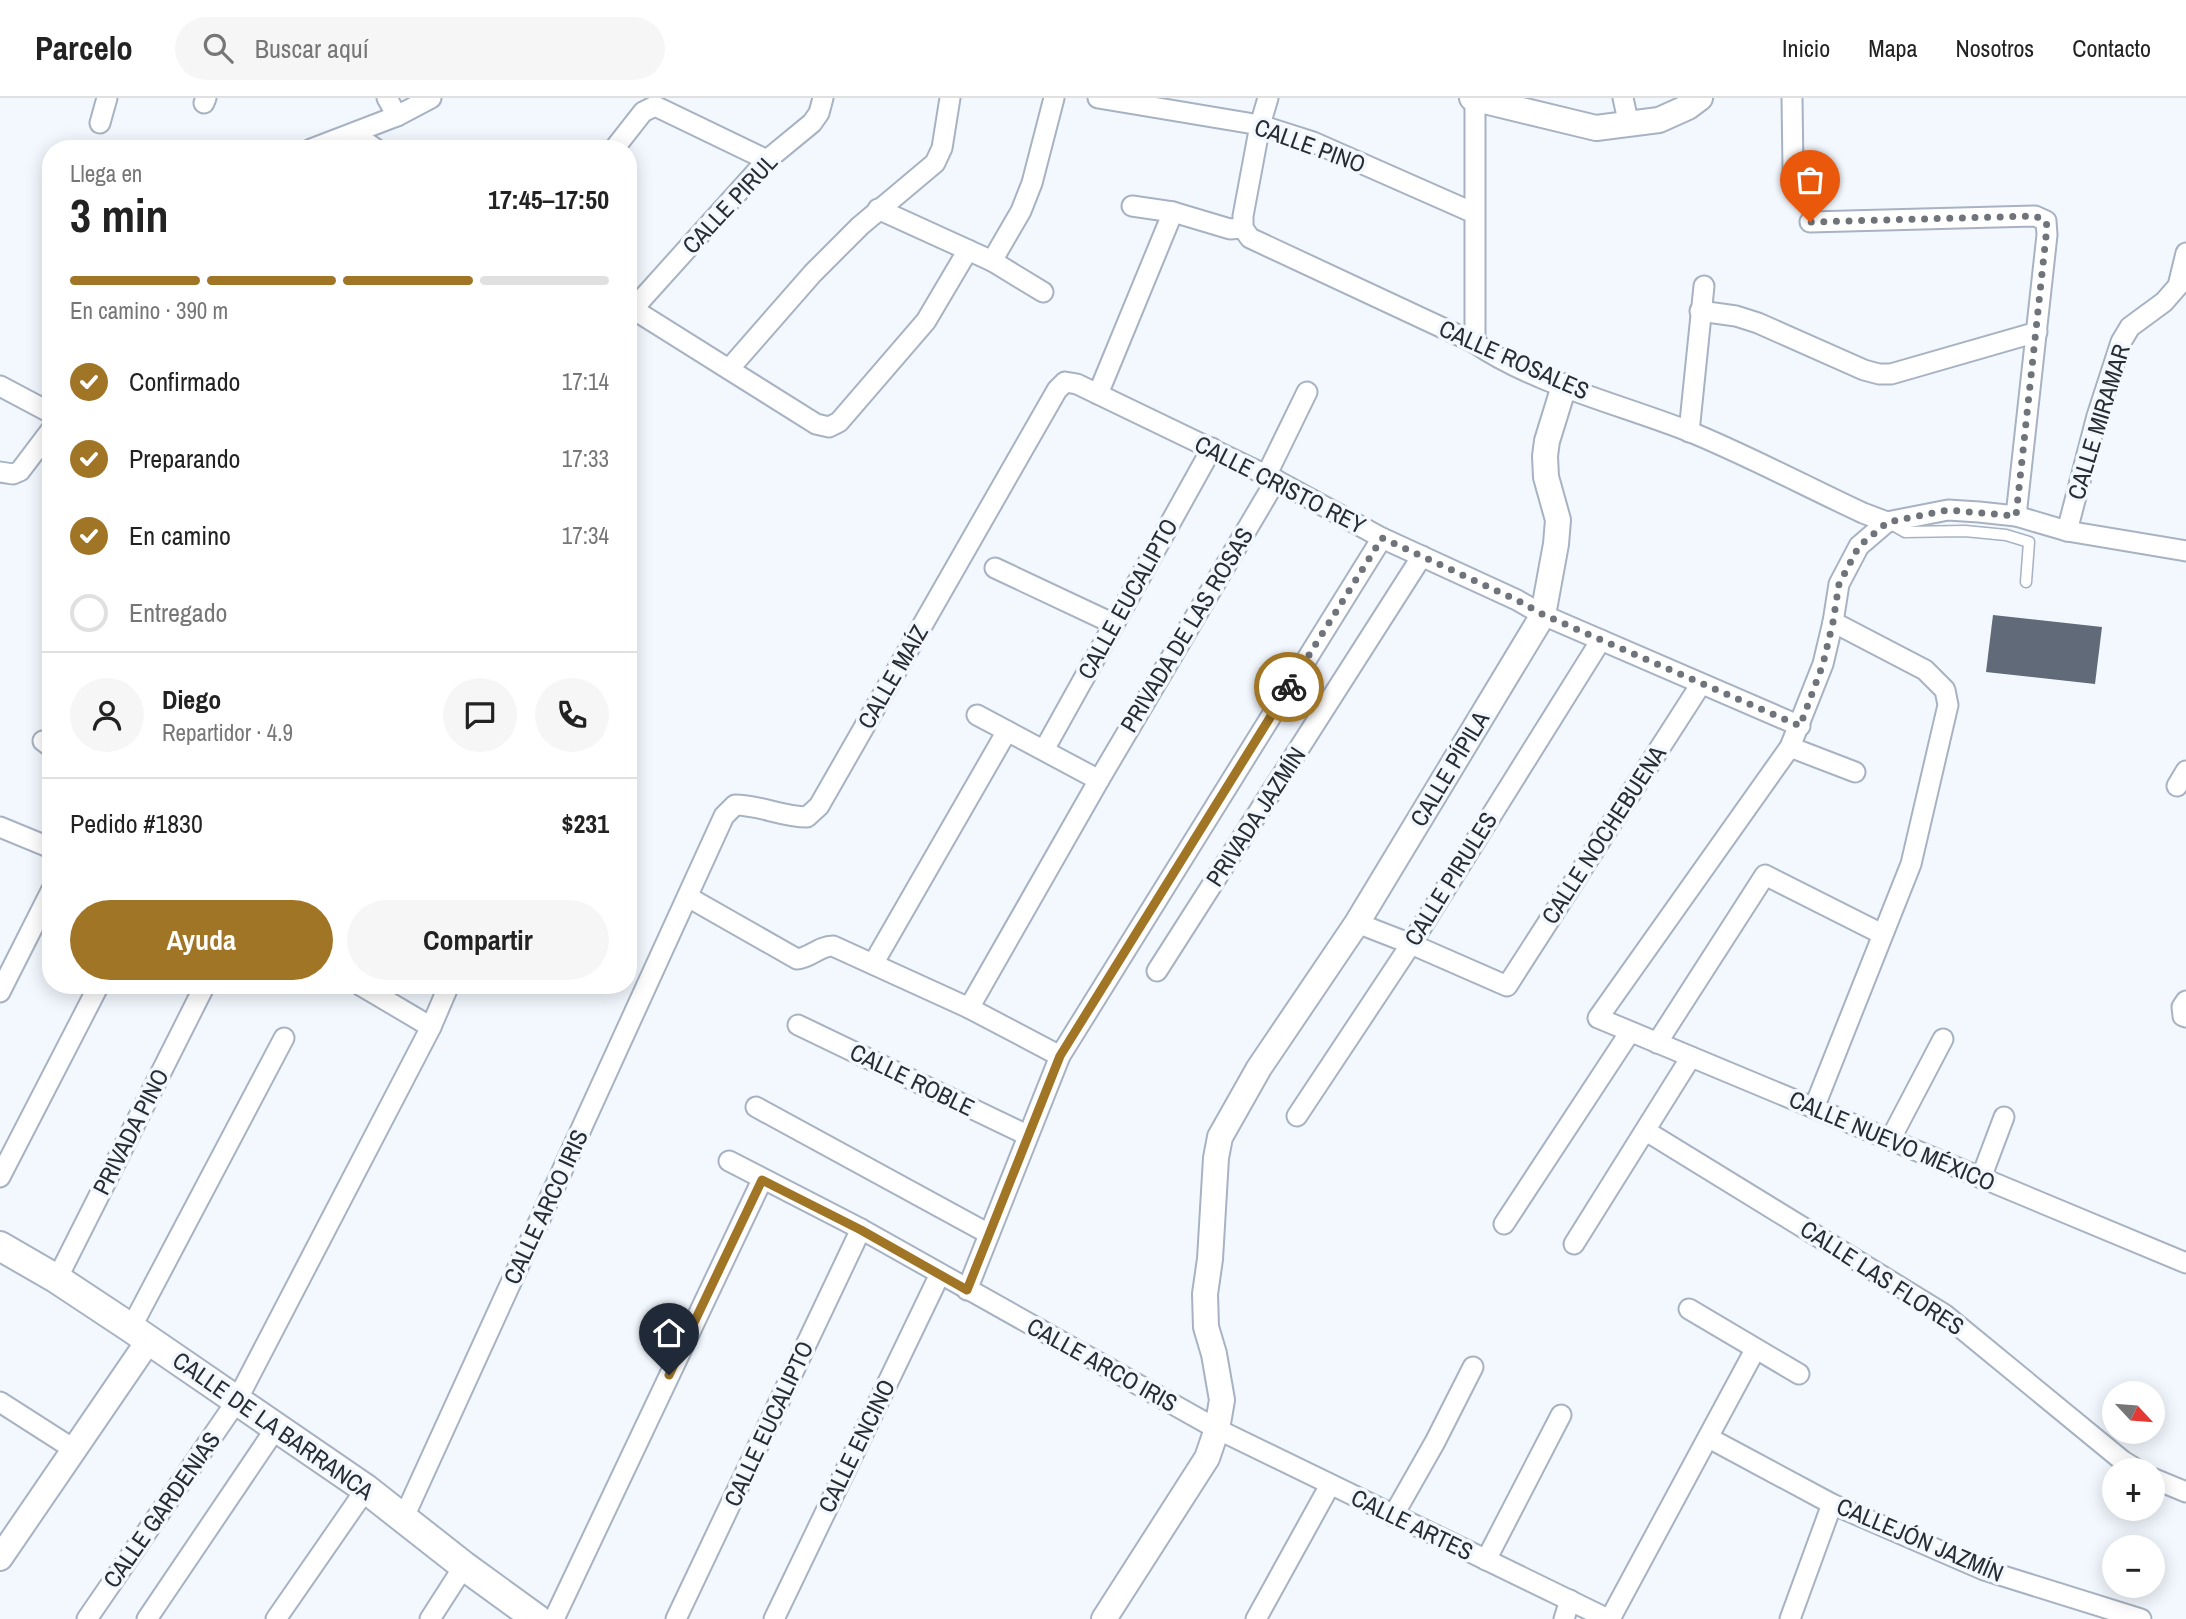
<!DOCTYPE html>
<html lang="es">
<meta charset="utf-8">
<style>
:root{--surface:#fff;--page:#f6f6f6;--text:#222;--muted:#767676;--line:#e0e0e0;--accent:#a07525}
body{margin:0;font-family:"Archivo Narrow",sans-serif;background:var(--page);color:var(--text);height:100vh;display:flex;flex-direction:column;font-size:26px;white-space:nowrap}
*{box-sizing:border-box;margin:0}
p{font-size:23px;color:var(--muted)}
.icon{flex:none;width:38px;height:38px;fill:none;stroke:currentColor;stroke-width:2;stroke-linecap:round;stroke-linejoin:round}
.map{position:relative;flex:1;overflow:hidden}
.side{position:absolute;left:42px;top:42px;width:595px;height:854px;display:flex;flex-direction:column;background:var(--surface);border-radius:28px;box-shadow:0 4px 18px #0003}
.side>*{flex:none}
.needle{width:46px;rotate:116deg}
.fabs{position:absolute;left:2102px;top:1283px;display:grid;gap:14px}
.fabs a{display:grid;place-items:center;width:63px;height:63px;border-radius:50%;background:var(--surface);box-shadow:0 4px 18px #0003;font-size:35px}
.pin{position:absolute;display:grid;place-items:center;width:60px;height:60px;color:#fff;margin:-72px -30px;border-radius:50% 50% 50% 0;rotate:-45deg;box-shadow:0 0 7px #0007}
.pin .icon{rotate:45deg}
.courier{position:absolute;display:grid;place-items:center;width:70px;height:70px;margin:-35px;border:5px solid #a07525;border-radius:50%;background:#fff;color:#222;box-shadow:0 2px 9px #0007}
.headline em{font-style:normal;font-weight:800}
.headline div{display:flex;flex-direction:column-reverse}
.headline{display:flex;align-items:center;justify-content:space-between;height:119px;padding:0 28px}
h1{font-size:46px;font-weight:800;line-height:52px}
.bar{display:grid;grid-template-columns:repeat(4,1fr);gap:10px 7px;align-content:center;height:84px;padding:0 28px}
.bar i{height:9px;border-radius:5px;background:var(--line)}
.bar .active{background:var(--accent)}
.bar p{grid-column:span 4}
.line{display:flex;align-items:center;gap:18px;padding:0 28px;border-top:2px solid var(--line)}
.line div{flex:1}
.round{display:grid;place-items:center;flex:none;width:74px;height:74px;border-radius:37px;background:var(--page)}
ol{padding:0 28px;list-style:none}
li{display:flex;align-items:center;gap:21px;height:77px}
li p{margin-inline-start:auto}
li .icon{padding:7px;border-radius:50%;background:var(--accent);color:#fff;stroke-width:4}
li:last-child{color:var(--muted)}
li i{width:38px;height:38px;border:4px solid var(--line);border-radius:50%}
.action{display:flex;gap:14px;margin-top:auto;padding:14px 28px}
.action a{flex:1;height:80px;border-radius:42px;background:var(--accent);color:#fff;font-size:28px;font-weight:800;line-height:80px;text-align:center}
.action a+a{background:var(--page);color:var(--text)}
header{display:flex;align-items:center;gap:42px;box-sizing:border-box;height:98px;padding:0 35px;background:var(--surface);border-bottom:2px solid var(--line)}
header strong{font-size:33px}
nav{display:flex;gap:38px;margin-inline-start:auto;font-size:24px}
.search{width:490px;height:63px;background:var(--page);display:flex;align-items:center;gap:18px;box-sizing:border-box;padding:0 24px;border-radius:38px;color:var(--muted);font-size:26px}
.map>svg:first-child{display:block}
</style>
<header>
<strong>Parcelo</strong>
<div class="search"><svg class="icon" aria-label="search" viewBox="0 0 24 24"><circle cx="10" cy="10" r="6"/><path d="M15 15l6 6"/></svg>Buscar aquí</div>
<nav><a>Inicio</a><a>Mapa</a><a>Nosotros</a><a>Contacto</a></nav>
</header>
<div class="map">
<svg width="2186" height="1521" viewBox="0 0 2186 1521">
<rect width="100%" height="100%" fill="#f3f8ff"/>
<!-- building -->
<path fill="#606a78" d="M 1993,517 L 2102,529 L 2095,586 L 1986,574 Z"/>
<g fill="none" stroke-linecap="round" stroke-linejoin="round">
<!-- service casing -->
<g stroke="#a7b2c2" stroke-width="13">
<path id="service" d="M 1891,426 L 1905,434 L 1965,433 L 2006,437 L 2029,444 L 2026,484"/>
</g>
<!-- minor casing -->
<g stroke="#a7b2c2" stroke-width="23">
<g id="minor">
<path d="M 387,0 L 397,18"/>
<path d="M 1098,0 L 1260,27 L 1313,44 L 1474,115"/>
<path d="M 1268,0 L 1260,27 L 1243,118 L 1243,130 L 1250,140 L 1475,245 C 1532,285 1622,307 1688,333 C 1747,357 1805,388 1863,415 L 1887,424 L 1948,412 L 1979,414 L 2016,418 L 2067,433 L 2186,453"/>
<path d="M 1623,0 L 1629,27"/>
<path d="M 1792,0 L 1793,71"/>
<path d="M 204,5 L 206,0"/>
<path d="M 100,25 L 107,0"/>
<path d="M 354,36 L 376,51"/>
<path d="M 311,51 L 397,18 L 431,0"/>
<path d="M 614,51 L 643,14 L 655,8 L 767,62"/>
<path d="M 1132,108 L 1173,114 L 1230,131 L 1243,130"/>
<path d="M 878,111 L 992,163 L 1021,113 L 1032,85 L 1054,0"/>
<path d="M 1810,124 L 2035,118 L 2046,123 L 2047,137 L 2016,418"/>
<path d="M 992,163 L 1043,194"/>
<path d="M 628,208 L 816,326 L 829,329 L 839,324 L 926,223 L 968,152"/>
<path d="M 633,211 L 767,62 L 812,25 L 819,15 L 823,0"/>
<path d="M 1700,213 L 1736,218 L 1758,225 L 1864,272 L 1879,276 L 1891,276 L 2037,234"/>
<path d="M 1475,245 L 1475,0"/>
<path d="M 729,271 L 813,175 L 860,128 L 935,65 L 942,50 L 950,0"/>
<path d="M 0,288 L 51,315"/>
<path d="M 1098,296 L 1173,114"/>
<path d="M 1689,334 L 1704,188"/>
<path d="M 0,374 L 13,376 L 20,373 L 51,332"/>
<path d="M 1266,378 L 1307,294"/>
<path d="M 1887,424 L 1859,448 L 1839,486 L 1833,524 L 1823,566 L 1790,649 L 1598,920 L 2186,1165"/>
<path d="M 2067,433 L 2097,318 L 2121,244 L 2130,229 L 2164,204 L 2178,188 L 2186,155"/>
<path d="M 995,470 L 1114,526"/>
<path d="M 977,617 L 1099,682"/>
<path d="M 43,643 L 51,649"/>
<path d="M 1790,649 L 1855,674"/>
<path d="M 1044,652 L 1212,350"/>
<path d="M 2177,688 L 2186,673"/>
<path d="M 0,729 L 51,750"/>
<path d="M 688,799 L 797,861 C 810,860 819,848 833,848 L 969,910 L 1060,958"/>
<path d="M 1357,825 L 1411,846 L 1507,888 L 1701,586"/>
<path d="M 873,866 L 1007,633"/>
<path d="M 1157,873 L 1422,458"/>
<path d="M 360,887 L 431,929"/>
<path d="M 0,894 L 51,793"/>
<path d="M 2186,903 L 2182,909 L 2183,918 L 2186,919"/>
<path d="M 969,910 L 1099,682 L 1276,382"/>
<path d="M 798,927 L 1027,1037"/>
<path d="M 1657,945 L 1765,777 L 1882,836"/>
<path d="M 756,1009 L 989,1136"/>
<path d="M 1814,1010 L 1911,766 L 1948,607 L 1945,592 L 1925,572 L 1833,524"/>
<path d="M 1297,1018 L 1411,846 L 1601,542"/>
<path d="M 1646,1033 L 1944,1216 L 2123,1363 L 2138,1372"/>
<path d="M 1890,1042 L 1943,941"/>
<path d="M 729,1063 L 861,1131 L 1217,1331 L 1608,1521"/>
<path d="M 0,1079 L 99,887"/>
<path d="M 1981,1080 L 2004,1019"/>
<path d="M 1504,1126 L 1630,934"/>
<path d="M 1574,1146 L 1691,959"/>
<path d="M 57,1181 L 205,887"/>
<path d="M 967,1192 L 1060,958 L 1382,440"/>
<path d="M 1689,1211 L 1799,1276"/>
<path d="M 131,1230 L 284,940"/>
<path d="M 0,1304 L 75,1352"/>
<path d="M 1709,1340 L 1832,1406 L 1984,1472 L 2141,1521"/>
<path d="M 2152,1380 L 2186,1394"/>
<path d="M 1393,1418 L 1435,1344 L 1473,1269"/>
<path d="M 404,1419 L 724,718 L 735,707 C 760,707 782,719 807,719 L 819,708 L 1057,292 L 1065,284 L 1077,286 L 1276,382 L 1382,440 L 1517,502 L 1543,517 L 1800,628"/>
<path d="M 1486,1462 L 1561,1317"/>
<path d="M 87,1521 L 236,1304 L 431,929 L 449,887"/>
<path d="M 147,1521 L 276,1330"/>
<path d="M 276,1521 L 366,1391"/>
<path d="M 430,1521 L 464,1468"/>
<path d="M 554,1521 L 762,1082"/>
<path d="M 676,1521 L 861,1131"/>
<path d="M 774,1521 L 940,1176"/>
<path d="M 1256,1521 L 1330,1387"/>
<path d="M 1564,1521 L 1570,1502"/>
<path d="M 1610,1521 L 1755,1252"/>
<path d="M 1790,1521 L 1832,1406"/>
</g>
</g>
<!-- tertiary casing -->
<g stroke="#a7b2c2" stroke-width="28">
<g id="tertiary">
<path d="M 1472,0 L 1596,30 L 1659,22 L 1688,9 L 1700,0"/>
<path d="M 0,1460 L 149,1242"/>
<path d="M 1104,1521 L 1207,1360 L 1217,1331 L 1222,1302 L 1214,1256 L 1206,1229 L 1205,1196 L 1210,1161 L 1216,1060 L 1220,1039 L 1259,970 L 1357,825 L 1543,517 L 1556,446 L 1558,422 L 1546,379 L 1545,358 L 1547,343 L 1564,288"/>
</g>
</g>
<!-- secondary casing -->
<g stroke="#a7b2c2" stroke-width="32">
<path id="secondary" d="M 0,1148 L 57,1181 L 131,1230 L 366,1391 L 464,1468 L 537,1521"/>
</g>
<!-- service -->
<use href="#service" stroke="#fff" stroke-width="10"/>
<!-- minor -->
<use href="#minor" stroke="#fff" stroke-width="19"/>
<!-- tertiary -->
<use href="#tertiary" stroke="#fff" stroke-width="24"/>
<!-- secondary -->
<use href="#secondary" stroke="#fff" stroke-width="28"/>
</g>
<g fill="none" stroke-linecap="round" stroke-linejoin="round">
<!-- done -->
<path stroke="#6f737a" stroke-width="7" stroke-dasharray="0 12.6" d="M 1289,589 L 1382,440 L 1517,502 L 1544,517 L 1800,628 L 1823,566 L 1833,524 L 1839,486 L 1859,448 L 1888,424 L 1948,412 L 2016,418 L 2047,129 L 2046,123 L 2035,118 L 1810,124"/>
<!-- route -->
<path stroke="#a07525" stroke-width="9" d="M 669,1277 L 762,1082 L 861,1132 L 967,1192 L 1060,958 L 1289,589"/>
</g>
<g text-anchor="middle" stroke-width="7" stroke-linejoin="round" paint-order="stroke">
<!-- street labels -->
<g font-size="24" fill="#282c33" stroke="#f3f8ff">
<text transform="translate(1310 48) rotate(20)" y="8">CALLE PINO</text>
<text transform="translate(730 106) rotate(-47)" y="8">CALLE PIRUL</text>
<text transform="translate(1514 262) rotate(24)" y="8">CALLE ROSALES</text>
<text transform="translate(2099 324) rotate(-73)" y="8">CALLE MIRAMAR</text>
<text transform="translate(1280 387) rotate(27)" y="8">CALLE CRISTO REY</text>
<text transform="translate(1128 501) rotate(-61)" y="8">CALLE EUCALIPTO</text>
<text transform="translate(1187 532) rotate(-59)" y="8">PRIVADA DE LAS ROSAS</text>
<text transform="translate(893 579) rotate(-60)" y="8">CALLE MAÍZ</text>
<text transform="translate(1450 671) rotate(-59)" y="8">CALLE PÍPILA</text>
<text transform="translate(1256 719) rotate(-57)" y="8">PRIVADA JAZMÍN</text>
<text transform="translate(1604 737) rotate(-57)" y="8">CALLE NOCHEBUENA</text>
<text transform="translate(1451 781) rotate(-58)" y="8">CALLE PIRULES</text>
<text transform="translate(912 982) rotate(26)" y="8">CALLE ROBLE</text>
<text transform="translate(131 1034) rotate(-63)" y="8">PRIVADA PINO</text>
<text transform="translate(1892 1043) rotate(23)" y="8">CALLE NUEVO MÉXICO</text>
<text transform="translate(546 1109) rotate(-65)" y="8">CALLE ARCO IRIS</text>
<text transform="translate(1882 1180) rotate(33)" y="8">CALLE LAS FLORES</text>
<text transform="translate(1102 1267) rotate(29)" y="8">CALLE ARCO IRIS</text>
<text transform="translate(769 1326) rotate(-65)" y="8">CALLE EUCALIPTO</text>
<text transform="translate(273 1328) rotate(35)" y="8">CALLE DE LA BARRANCA</text>
<text transform="translate(857 1348) rotate(-64)" y="8">CALLE ENCINO</text>
<text transform="translate(162 1412) rotate(-55)" y="8">CALLE GARDENIAS</text>
<text transform="translate(1412 1427) rotate(26)" y="8">CALLE ARTES</text>
<text transform="translate(1920 1442) rotate(23)" y="8">CALLEJÓN JAZMÍN</text>
</g>
</g>
</svg>
<div class="fabs">
<a><svg class="needle" viewBox="-14 -14 28 28"><path d="M0-13l5 13h-10z" fill="#e53935"/><path d="M0 13l5-13h-10z" fill="#767676"/></svg></a>
<a>+</a>
<a>−</a>
</div>
<div class="pin" style="left:1810px;top:124px;background:#ea580c"><svg class="icon" aria-label="bag" viewBox="0 0 24 24"><path d="M5 8h14l-1 12H6zM9 8a3 3 0 0 1 6 0"/></svg></div>
<div class="pin" style="left:669px;top:1277px;background:#1f2937"><svg class="icon" aria-label="home" viewBox="0 0 24 24"><path d="M3 11l9-7 9 7M6 9v11h12V9"/></svg></div>
<div class="courier" style="left:1289px;top:589px"><svg class="icon" aria-label="bike" viewBox="0 0 24 24"><circle cx="6" cy="16" r="4"/><circle cx="18" cy="16" r="4"/><path d="M6 16l4-8h5l3 8M10 8l3 8H6M13 5h3"/></svg></div>
<section class="side">
<div class="headline"><div><h1>3 min</h1><p>Llega en</p></div><em>17:45–17:50</em></div>
<div class="bar"><i class="active"></i><i class="active"></i><i class="active"></i><i></i><p>En camino · 390 m</p></div>
<ol>
<li><svg class="icon" aria-label="check" viewBox="0 0 24 24"><path d="M5 12l5 5 9-10"/></svg>Confirmado<p>17:14</p></li>
<li><svg class="icon" aria-label="check" viewBox="0 0 24 24"><path d="M5 12l5 5 9-10"/></svg>Preparando<p>17:33</p></li>
<li><svg class="icon" aria-label="check" viewBox="0 0 24 24"><path d="M5 12l5 5 9-10"/></svg>En camino<p>17:34</p></li>
<li><i></i>Entregado</li>
</ol>
<div class="line" style="height:126px"><a class="round"><svg class="icon" aria-label="person" viewBox="0 0 24 24"><circle cx="12" cy="8" r="4"/><path d="M4 21q1-7 8-7t8 7"/></svg></a><div><b>Diego</b><p>Repartidor · 4.9</p></div><a class="round"><svg class="icon" aria-label="chat" viewBox="0 0 24 24"><path d="M4 5h16v11H9l-5 4z"/></svg></a><a class="round"><svg class="icon" aria-label="phone" viewBox="0 0 24 24"><path d="M5 4h4l2 5-3 2q2 4 5 5l2-3 5 2v4C11 20 4 13 5 4z"/></svg></a></div>
<div class="line" style="height:91px"><div>Pedido #1830</div><b>$231</b></div>
<div class="action"><a>Ayuda</a><a>Compartir</a></div>
</section>
</div>
